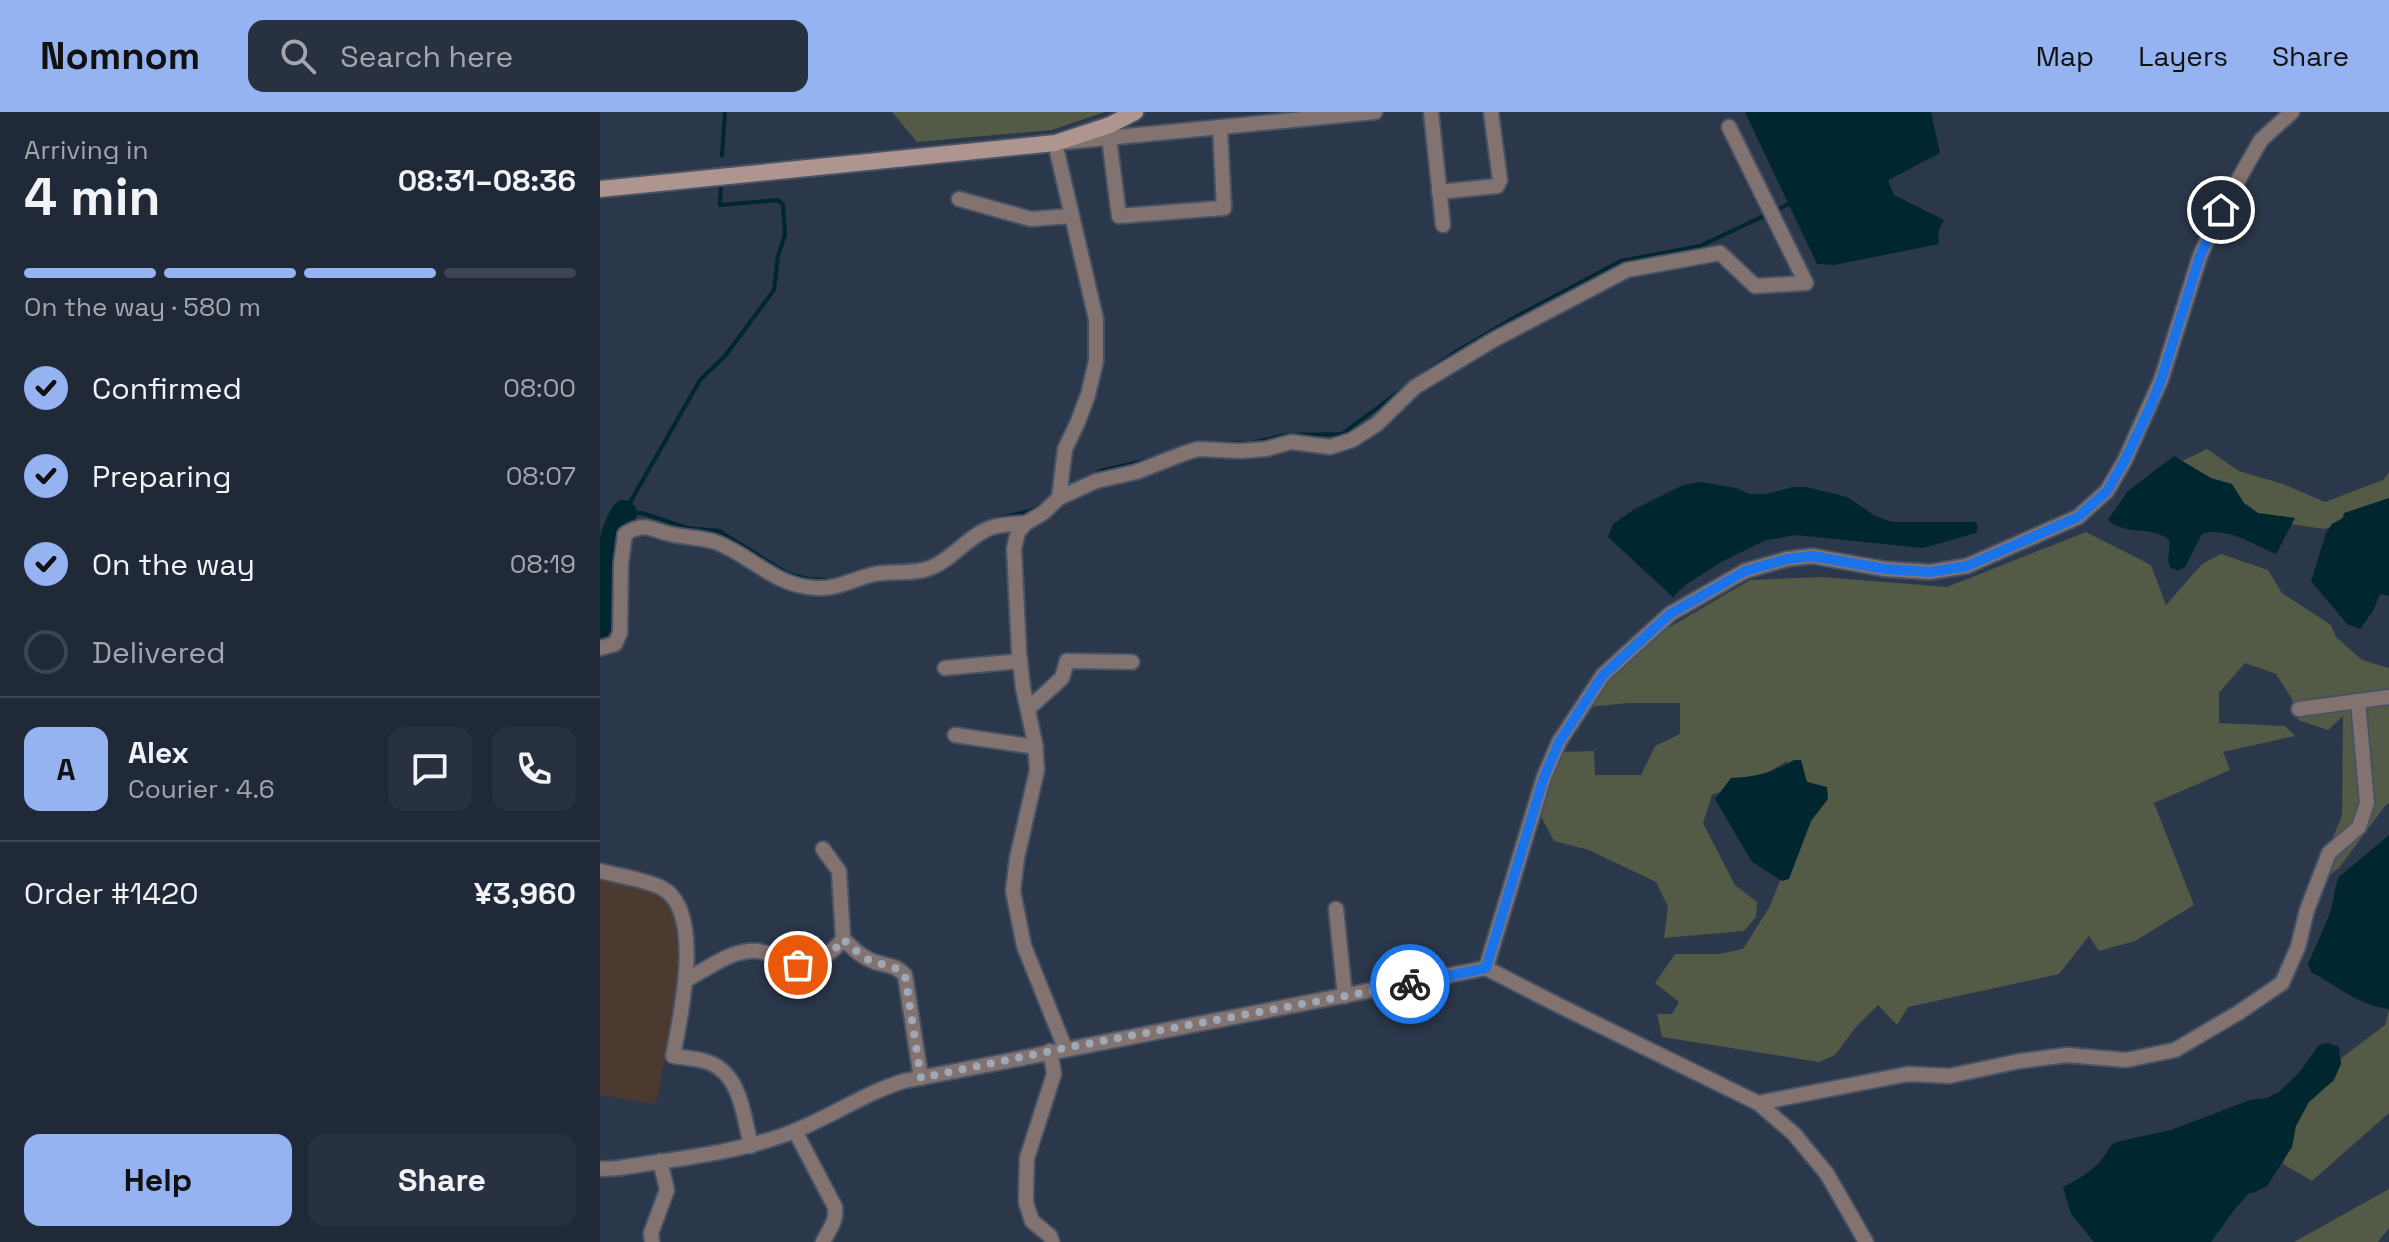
<!DOCTYPE html>
<meta charset="utf-8">
<style>
:root{--surface:#202938;--page:#283140;--text:#f1f3f6;--muted:#a2a6ae;--line:#3d4553;--accent:#95b2f1}
body{margin:0;font-family:"Space Grotesk",sans-serif;background:var(--page);color:var(--text);height:100vh;display:flex;flex-direction:column;font-size:30px;white-space:nowrap}
*{box-sizing:border-box;margin:0}
p{font-size:26px;color:var(--muted)}
.icon{flex:none;width:44px;height:44px;fill:none;stroke:currentColor;stroke-width:2;stroke-linecap:round;stroke-linejoin:round}
.map{position:relative;flex:1;overflow:hidden}
.side{display:flex;flex-direction:column;background:var(--surface);width:600px}
.side>*{flex:none}
.pin{position:absolute;display:grid;place-items:center;width:68px;height:68px;color:#fff;margin:-34px;border:4px solid #fff;border-radius:50%;box-shadow:0 2px 8px #0007}
.courier{position:absolute;display:grid;place-items:center;width:80px;height:80px;margin:-40px;border:6px solid #1a73e8;border-radius:50%;background:#fff;color:#222;box-shadow:0 2px 10px #0007}
.overview em{font-style:normal;font-weight:700}
.overview div{display:flex;flex-direction:column-reverse}
.overview{display:flex;align-items:center;justify-content:space-between;height:136px;padding:0 24px}
h1{font-size:52px;font-weight:700;line-height:60px}
.bar{display:grid;grid-template-columns:repeat(4,1fr);gap:12px 8px;align-content:center;height:96px;padding:0 24px}
.bar i{height:10px;border-radius:6px;background:var(--line)}
.bar .on{background:var(--accent)}
.bar p{grid-column:span 4}
.line{display:flex;align-items:center;gap:20px;padding:0 24px;border-top:2px solid var(--line)}
.line div{flex:1}
.round{display:grid;place-items:center;flex:none;width:84px;height:84px;border-radius:16px;background:var(--page)}
ol{padding:0 24px;list-style:none}
li{display:flex;align-items:center;gap:24px;height:88px}
li p{margin-inline-start:auto}
li .icon{padding:8px;border-radius:50%;background:var(--accent);color:#111;stroke-width:4}
li:last-child{color:var(--muted)}
li i{width:44px;height:44px;border:4px solid var(--line);border-radius:50%}
.button{display:flex;gap:16px;margin-top:auto;padding:16px 24px}
.button a{flex:1;height:92px;border-radius:16px;background:var(--accent);color:#111;font-size:32px;font-weight:700;line-height:92px;text-align:center}
.button a+a{background:var(--page);color:var(--text)}
header{display:flex;align-items:center;gap:48px;box-sizing:border-box;height:112px;padding:0 40px;background:var(--accent);color:#111}
header strong{font-size:38px}
nav{display:flex;gap:44px;margin-inline-start:auto;font-size:28px}
.search{width:560px;height:72px;background:var(--page);display:flex;align-items:center;gap:20px;box-sizing:border-box;padding:0 28px;border-radius:16px;color:var(--muted);font-size:30px}
main{display:flex;flex:1;min-height:0}
.map>svg:first-child{display:block}
</style>
<header>
<strong>Nomnom</strong>
<div class="search"><svg class="icon" aria-label="search" viewBox="0 0 24 24"><circle cx="10" cy="10" r="6"/><path d="M15 15l6 6"/></svg>Search here</div>
<nav><a>Map</a><a>Layers</a><a>Share</a></nav>
</header>
<main>
<section class="side">
<div class="overview"><div><h1>4 min</h1><p>Arriving in</p></div><em>08:31–08:36</em></div>
<div class="bar"><i class="on"></i><i class="on"></i><i class="on"></i><i></i><p>On the way · 580 m</p></div>
<ol>
<li><svg class="icon" aria-label="check" viewBox="0 0 24 24"><path d="M5 12l5 5 9-10"/></svg>Confirmed<p>08:00</p></li>
<li><svg class="icon" aria-label="check" viewBox="0 0 24 24"><path d="M5 12l5 5 9-10"/></svg>Preparing<p>08:07</p></li>
<li><svg class="icon" aria-label="check" viewBox="0 0 24 24"><path d="M5 12l5 5 9-10"/></svg>On the way<p>08:19</p></li>
<li><i></i>Delivered</li>
</ol>
<div class="line" style="height:144px"><b class="round" style="background:var(--accent);color:#111">A</b><div><b>Alex</b><p>Courier · 4.6</p></div><a class="round"><svg class="icon" aria-label="chat" viewBox="0 0 24 24"><path d="M4 5h16v11H9l-5 4z"/></svg></a><a class="round"><svg class="icon" aria-label="phone" viewBox="0 0 24 24"><path d="M5 4h4l2 5-3 2q2 4 5 5l2-3 5 2v4C11 20 4 13 5 4z"/></svg></a></div>
<div class="line" style="height:104px"><div>Order #1420</div><b>¥3,960</b></div>
<div class="button"><a>Help</a><a>Share</a></div>
</section>
<div class="map">
<svg width="1789" height="1130" viewBox="0 0 1789 1130">
<rect width="100%" height="100%" fill="#2b374a"/>
<!-- education -->
<path fill="#4c3a31" d="M 0,762 L 55,778 L 76,804 L 78,869 L 75,898 L 56,992 L 0,983 Z"/>
<!-- green -->
<g fill="#535a45">
<path d="M 292,0 L 505,0 L 452,18 L 317,30 Z"/>
<path d="M 1607,337 L 1639,359 L 1683,372 L 1725,390 L 1783,368 L 1789,360 L 1789,401 L 1724,417 L 1683,411 L 1648,412 L 1578,351 Z"/>
<path d="M 1486,420 L 1551,453 L 1566,493 L 1602,452 L 1621,442 L 1668,458 L 1682,481 L 1731,513 L 1736,525 L 1762,548 L 1789,556 L 1789,691 L 1785,694 L 1739,756 L 1710,777 L 1742,704 L 1743,604 L 1728,618 L 1698,608 L 1692,587 L 1676,562 L 1645,551 L 1619,581 L 1619,611 L 1685,614 L 1695,624 L 1623,640 L 1630,658 L 1554,691 L 1594,793 L 1535,829 L 1499,839 L 1489,824 L 1459,862 L 1308,895 L 1297,913 L 1278,893 L 1256,915 L 1235,943 L 1219,950 L 1062,925 L 1057,902 L 1072,902 L 1079,890 L 1055,871 L 1075,842 L 1119,842 L 1143,837 L 1170,794 L 1203,711 L 1190,678 L 1187,649 L 1155,668 L 1112,683 L 1103,711 L 1135,773 L 1157,790 L 1156,805 L 1144,819 L 1064,826 L 1068,795 L 1056,770 L 989,738 L 954,729 L 936,695 L 958,640 L 994,639 L 995,663 L 1041,663 L 1055,634 L 1080,622 L 1080,591 L 1028,591 L 979,596 L 1032,546 L 1068,516 L 1150,468 L 1222,465 L 1347,475 Z"/>
<path d="M 1789,898 L 1789,1001 L 1712,1069 L 1683,1052 L 1695,996 L 1724,974 L 1740,947 L 1785,913 Z"/>
<path d="M 1789,1077 L 1789,1116 L 1778,1130 L 1694,1130 Z"/>
</g>
<!-- water -->
<g fill="#00262f">
<path d="M 1331,0 L 1340,41 L 1288,68 L 1294,83 L 1344,108 L 1338,120 L 1339,132 L 1234,153 L 1217,152 L 1145,0 Z"/>
<path d="M 1574,344 L 1611,366 L 1632,372 L 1644,391 L 1658,401 L 1695,406 L 1676,442 C 1654,433 1626,414 1602,422 L 1585,455 L 1578,459 L 1570,455 L 1568,448 L 1570,429 C 1554,413 1524,424 1508,408 L 1528,379 Z"/>
<path d="M 1101,370 L 1136,376 L 1149,382 L 1167,382 L 1192,375 L 1206,375 L 1247,385 L 1275,404 L 1292,410 L 1376,410 L 1378,415 L 1376,421 L 1323,436 L 1196,423 L 1166,428 L 1121,450 L 1085,473 L 1073,485 L 1008,425 L 1013,412 L 1033,398 L 1083,373 Z"/>
<path d="M 1789,386 L 1789,484 L 1780,482 L 1773,499 L 1760,517 L 1747,512 L 1711,469 L 1726,421 L 1732,412 L 1743,406 L 1744,401 Z"/>
<path d="M 1194,648 L 1201,648 L 1207,670 L 1227,675 L 1228,687 L 1211,709 L 1189,767 L 1182,769 L 1152,750 L 1115,687 L 1131,666 C 1158,665 1171,661 1194,648 Z"/>
<path d="M 1789,723 L 1789,897 C 1760,894 1736,873 1711,860 L 1708,852 C 1716,833 1725,816 1731,797 C 1735,786 1734,775 1739,765 Z"/>
<path d="M 1728,931 L 1739,935 L 1741,952 L 1734,968 L 1709,990 L 1696,1014 L 1692,1035 L 1667,1074 L 1653,1081 L 1649,1081 L 1634,1098 L 1611,1130 L 1494,1130 L 1471,1102 L 1463,1075 C 1477,1068 1494,1058 1503,1046 C 1509,1038 1508,1035 1516,1030 L 1571,1018 L 1650,988 L 1667,986 L 1679,980 L 1698,962 L 1719,933 Z"/>
</g>
<g fill="none" stroke-linecap="round" stroke-linejoin="round">
<!-- stream -->
<g stroke="#00262f" stroke-width="4">
<path d="M 122,43 L 125,0"/>
<path d="M 121,74 L 120,93 L 178,88 L 183,93 L 185,123 L 178,144 L 174,178 L 125,244 L 100,268 L 24,401 L 42,401 L 87,416 L 119,419 L 188,462 L 208,467 L 231,468"/>
<path d="M 821,264 L 856,240 L 912,207 L 1021,149 L 1100,134 L 1189,92"/>
<path d="M 609,331 L 651,331 L 686,323 L 742,322 L 804,276"/>
<path d="M 491,364 L 500,359 L 548,348"/>
<path d="M 401,406 L 433,398 L 442,393"/>
</g>
<!-- river -->
<path stroke="#00262f" stroke-width="26" d="M 0,513 C 8,499 7,485 8,469 C 9,445 11,422 24,401"/>
<!-- street casing -->
<g stroke="#475365" stroke-width="18">
<g id="street">
<path d="M 831,0 L 843,113"/>
<path d="M 509,26 L 519,104 L 624,96 L 620,15"/>
<path d="M 839,80 L 897,74 L 900,68 L 891,0"/>
<path d="M 359,87 L 431,107 L 472,104"/>
<path d="M 459,386 L 465,337 L 477,312 L 488,283 L 496,249 L 496,207 L 455,31 L 775,0"/>
<path d="M 0,536 L 15,532 L 20,521 L 21,452 L 25,422 C 45,409 51,418 70,422 C 86,426 103,425 118,431 C 155,446 174,474 217,476 C 239,477 255,466 275,462 C 293,458 312,463 330,456 C 353,447 367,425 390,416 C 402,412 414,412 426,411"/>
<path d="M 345,556 L 420,549"/>
<path d="M 428,597 L 462,566 L 467,549 L 532,550"/>
<path d="M 1699,597 L 1789,585"/>
<path d="M 355,623 L 436,635"/>
<path d="M 223,737 L 239,759 L 243,827"/>
<path d="M 0,759 C 19,764 42,767 60,775 C 106,796 80,906 73,944 C 84,946 99,946 110,951 C 141,963 144,1006 151,1034"/>
<path d="M 736,797 L 745,884"/>
<path d="M 886,856 L 944,665 L 959,630 L 1003,563 L 1070,502 L 1145,459 L 1187,447 L 1212,444 L 1285,457 L 1330,460 L 1367,454 L 1478,405 L 1507,379 L 1525,348 L 1561,268 L 1600,144 L 1621,98 L 1661,28 L 1692,0"/>
<path d="M 86,868 C 105,858 127,841 149,839 C 176,836 191,865 220,847 C 229,841 237,836 243,827 C 253,836 262,846 275,850 C 287,854 296,853 305,863 L 321,966"/>
<path d="M 465,936 L 424,834 L 413,779 L 417,746 L 437,658 L 435,631 L 423,576 L 419,540 L 414,436 L 418,420 L 426,411 L 443,401 L 459,386 L 496,369 L 536,360 L 585,341 L 598,337 L 640,339 L 666,337 L 691,330 L 730,335 L 752,328 L 777,312 L 815,275 L 895,227 L 1027,158 L 1120,141 L 1155,174 L 1206,171 L 1129,15"/>
<path d="M 450,939 L 454,962 L 427,1046 L 426,1079 L 426,1091 L 432,1109 L 450,1124 L 452,1130"/>
<path d="M 1158,991 L 1308,962 L 1349,964 L 1420,949 L 1467,943 L 1526,948 L 1575,938 L 1638,901 L 1682,871 L 1698,835 L 1707,798 L 1729,741 L 1759,715 L 1767,691 L 1758,589"/>
<path d="M 195,1019 L 235,1095 C 237,1110 229,1117 223,1130"/>
<path d="M 0,1057 L 19,1056 C 73,1047 129,1042 181,1024 C 224,1010 261,982 304,969 L 886,856 L 958,893 L 1158,991 L 1194,1022 L 1227,1062 L 1266,1130"/>
<path d="M 52,1130 L 51,1121 L 67,1078 L 60,1049"/>
</g>
</g>
<!-- secondary casing -->
<g stroke="#475365" stroke-width="20">
<path id="secondary" d="M 0,77 L 455,31 L 510,13 L 535,0"/>
</g>
<!-- street -->
<use href="#street" stroke="#837370" stroke-width="14"/>
<!-- secondary -->
<use href="#secondary" stroke="#ae9590" stroke-width="16"/>
</g>
<g fill="none" stroke-linecap="round" stroke-linejoin="round">
<!-- done -->
<path stroke="#9fa8b7" stroke-width="8" stroke-dasharray="0 14.4" d="M 198,853 C 216,853 233,842 243,827 C 251,835 259,842 269,848 C 282,854 294,852 305,863 L 321,966 L 465,936 L 810,872"/>
<!-- route -->
<path stroke="#1a73e8" stroke-width="10" d="M 810,872 L 886,856 L 944,665 L 959,630 L 1003,563 L 1070,502 L 1145,459 L 1187,447 L 1212,444 L 1285,457 L 1330,460 L 1367,454 L 1478,405 L 1507,379 L 1525,348 L 1551,293 L 1561,268 L 1600,144 L 1621,98"/>
</g>
</svg>
<div class="pin" style="left:198px;top:853px;background:#ea580c"><svg class="icon" aria-label="bag" viewBox="0 0 24 24"><path d="M5 8h14l-1 12H6zM9 8a3 3 0 0 1 6 0"/></svg></div>
<div class="pin" style="left:1621px;top:98px;background:#1f2937"><svg class="icon" aria-label="home" viewBox="0 0 24 24"><path d="M3 11l9-7 9 7M6 9v11h12V9"/></svg></div>
<div class="courier" style="left:810px;top:872px"><svg class="icon" aria-label="bike" viewBox="0 0 24 24"><circle cx="6" cy="16" r="4"/><circle cx="18" cy="16" r="4"/><path d="M6 16l4-8h5l3 8M10 8l3 8H6M13 5h3"/></svg></div>
</div>
</main>
